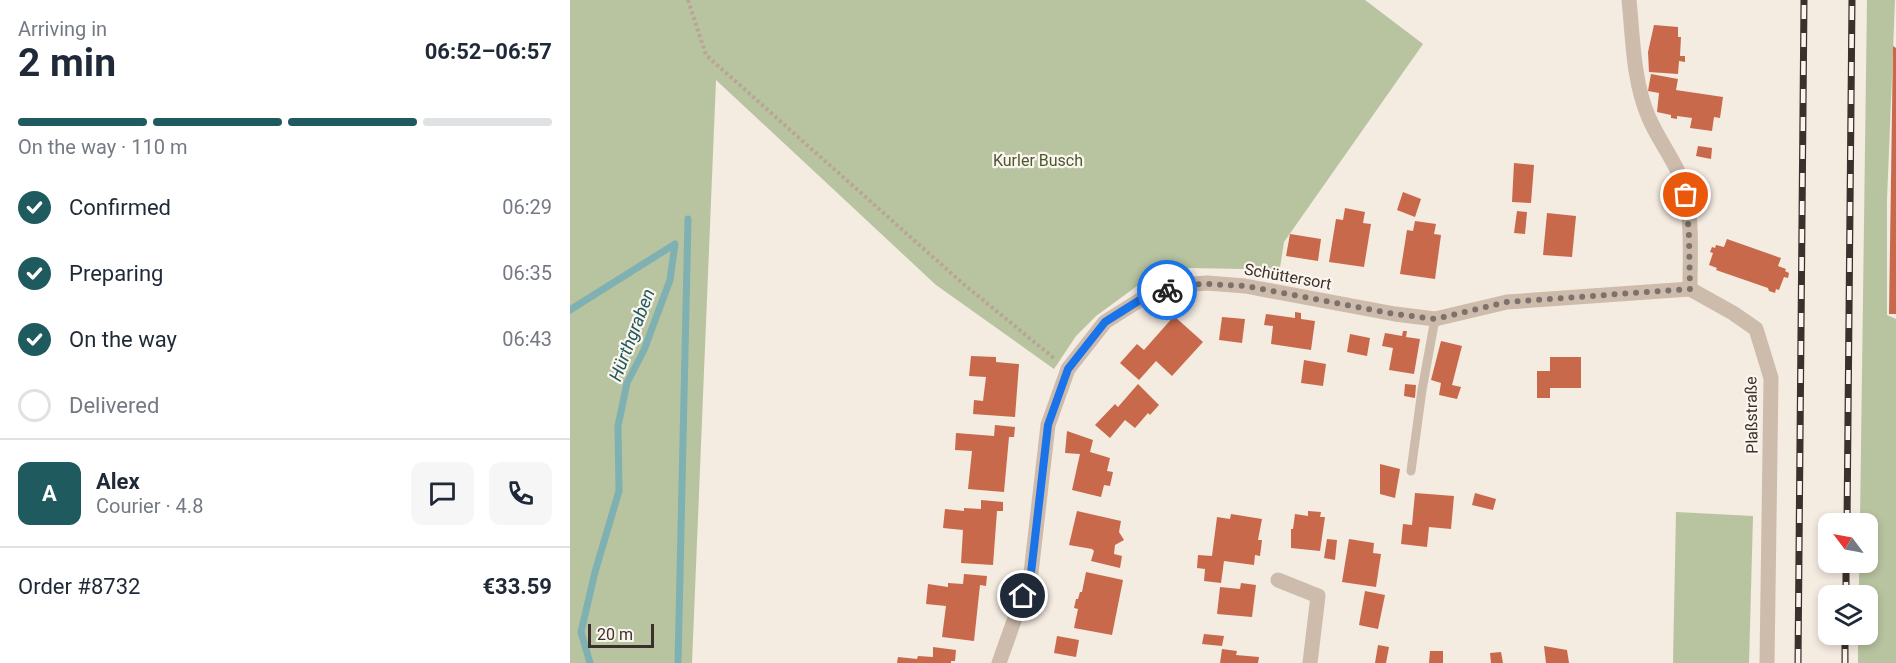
<!DOCTYPE html>
<meta charset="utf-8">
<style>
:root{--surface:#fff;--page:#f6f6f7;--text:#1f2937;--muted:#747a83;--line:#e0e1e3;--accent:#1f5a5e}
body{margin:0;font-family:Roboto,sans-serif;background:var(--page);color:var(--text);height:100vh;display:flex;flex-direction:column;font-size:22px;white-space:nowrap}
*{box-sizing:border-box;margin:0}
p{font-size:20px;color:var(--muted)}
.icon{flex:none;width:33px;height:33px;fill:none;stroke:currentColor;stroke-width:2;stroke-linecap:round;stroke-linejoin:round}
.map{position:relative;flex:1;overflow:hidden}
.drawer{display:flex;flex-direction:column;background:var(--surface);width:570px}
.drawer>*{flex:none}
.needle{width:39px;rotate:302deg}
.controls{position:absolute;left:1248px;top:513px;display:grid;gap:12px}
.controls a{display:grid;place-items:center;width:60px;height:60px;border-radius:12px;background:var(--surface);box-shadow:0 3px 9px #0003;font-size:30px}
.scale{position:absolute;left:18px;bottom:15px;width:66px;box-sizing:border-box;padding-left:6px;border:3px solid #3b302b;border-top:0;font-size:16px;line-height:21px;white-space:nowrap;color:#3b302b;-webkit-text-stroke:4px #fbf5ee;paint-order:stroke}
.pin{position:absolute;display:grid;place-items:center;width:51px;height:51px;color:#fff;margin:-26px;border:3px solid #fff;border-radius:50%;box-shadow:0 2px 6px #0007}
.courier{position:absolute;display:grid;place-items:center;width:60px;height:60px;margin:-30px;border:4px solid #1a73e8;border-radius:50%;background:#fff;color:#222;box-shadow:0 2px 8px #0007}
.overview em{font-style:normal;font-weight:700}
.overview div{display:flex;flex-direction:column-reverse}
.overview{display:flex;align-items:center;justify-content:space-between;height:102px;padding:0 18px}
h1{font-size:39px;font-weight:700;line-height:45px}
.bar{display:grid;grid-template-columns:repeat(4,1fr);gap:9px 6px;align-content:center;height:72px;padding:0 18px}
.bar i{height:8px;border-radius:4px;background:var(--line)}
.bar .current{background:var(--accent)}
.bar p{grid-column:span 4}
.line{display:flex;align-items:center;gap:15px;padding:0 18px;border-top:2px solid var(--line)}
.line div{flex:1}
.round{display:grid;place-items:center;flex:none;width:63px;height:63px;border-radius:12px;background:var(--page)}
ol{padding:0 18px;list-style:none}
li{display:flex;align-items:center;gap:18px;height:66px}
li p{margin-inline-start:auto}
li .icon{padding:6px;border-radius:50%;background:var(--accent);color:#fff;stroke-width:4}
li:last-child{color:var(--muted)}
li i{width:33px;height:33px;border:3px solid var(--line);border-radius:50%}
main{display:flex;flex:1;min-height:0}
.map>svg:first-child{display:block}
</style>
<main>
<section class="drawer">
<div class="overview"><div><h1>2 min</h1><p>Arriving in</p></div><em>06:52–06:57</em></div>
<div class="bar"><i class="current"></i><i class="current"></i><i class="current"></i><i></i><p>On the way · 110 m</p></div>
<ol>
<li><svg class="icon" aria-label="check" viewBox="0 0 24 24"><path d="M5 12l5 5 9-10"/></svg>Confirmed<p>06:29</p></li>
<li><svg class="icon" aria-label="check" viewBox="0 0 24 24"><path d="M5 12l5 5 9-10"/></svg>Preparing<p>06:35</p></li>
<li><svg class="icon" aria-label="check" viewBox="0 0 24 24"><path d="M5 12l5 5 9-10"/></svg>On the way<p>06:43</p></li>
<li><i></i>Delivered</li>
</ol>
<div class="line" style="height:108px"><b class="round" style="background:var(--accent);color:#fff">A</b><div><b>Alex</b><p>Courier · 4.8</p></div><a class="round"><svg class="icon" aria-label="chat" viewBox="0 0 24 24"><path d="M4 5h16v11H9l-5 4z"/></svg></a><a class="round"><svg class="icon" aria-label="phone" viewBox="0 0 24 24"><path d="M5 4h4l2 5-3 2q2 4 5 5l2-3 5 2v4C11 20 4 13 5 4z"/></svg></a></div>
<div class="line" style="height:78px"><div>Order #8732</div><b>€33.59</b></div>
</section>
<div class="map">
<svg width="1326" height="663" viewBox="0 0 1326 663">
<rect width="100%" height="100%" fill="#f4ebe1"/>
<!-- green -->
<g fill="#b8c4a0">
<path d="M 0,0 L 795,0 L 853,44 L 714,242 L 709,274 L 675,269 L 618,268 L 567,286 L 526,316 L 506,336 L 484,369 L 366,285 L 146,80 L 122,663 L 0,663 Z"/>
<path d="M 1297,0 L 1325,0 L 1317,200 L 1317,315 L 1326,319 L 1326,663 L 1288,663 L 1288,635 L 1298,634 L 1298,596 L 1289,595 L 1289,563 L 1298,562 L 1298,524 L 1290,523 Z"/>
<path d="M 1106,512 L 1183,516 L 1179,663 L 1103,663 Z"/>
</g>
<g fill="none" stroke-linecap="round" stroke-linejoin="round">
<!-- stream -->
<g stroke="#7fb0b2" stroke-width="7">
<path d="M 0,310 L 105,244 L 100,280 L 74,350 L 57,383 L 48,426 L 49,491 L 25,572 L 11,632 L 20,663"/>
<path d="M 108,663 L 118,219"/>
</g>
</g>
<!-- building -->
<g fill="#c8694b">
<path d="M 1084,25 L 1108,27 L 1108,37 L 1111,37 L 1110,56 L 1115,56 L 1115,62 L 1109,61 L 1108,74 L 1079,72 L 1078,52 Z"/>
<path d="M 1323,46 L 1326,48 L 1326,314 L 1319,314 Z"/>
<path d="M 1081,74 L 1108,79 L 1106,90 L 1153,97 L 1150,118 L 1144,117 L 1142,131 L 1120,128 L 1122,118 L 1107,116 L 1107,119 L 1101,118 L 1101,115 L 1087,112 L 1089,93 L 1078,91 Z"/>
<path d="M 1128,146 L 1142,148 L 1141,159 L 1126,156 Z"/>
<path d="M 944,163 L 964,165 L 961,203 L 942,202 Z"/>
<path d="M 833,192 L 851,199 L 845,217 L 827,210 Z"/>
<path d="M 775,208 L 795,212 L 793,223 L 801,224 L 794,267 L 759,262 L 766,219 L 773,220 Z"/>
<path d="M 947,211 L 957,212 L 955,234 L 944,233 Z"/>
<path d="M 977,213 L 1006,216 L 1002,257 L 973,255 Z"/>
<path d="M 845,221 L 866,224 L 864,234 L 871,235 L 865,279 L 830,274 L 837,230 L 843,231 Z"/>
<path d="M 720,234 L 751,239 L 748,261 L 716,256 Z"/>
<path d="M 1157,239 L 1211,258 L 1208,266 L 1216,269 L 1215,271 L 1219,273 L 1218,278 L 1214,277 L 1209,290 L 1206,289 L 1205,293 L 1199,291 L 1198,288 L 1146,270 L 1147,268 L 1139,265 L 1143,253 L 1140,252 L 1142,247 L 1145,248 L 1146,245 L 1154,247 Z"/>
<path d="M 725,312 L 731,313 L 731,319 L 745,321 L 741,350 L 701,344 L 703,326 L 694,325 L 696,314 L 725,318 Z"/>
<path d="M 604,316 L 633,342 L 602,376 L 586,361 L 569,380 L 550,363 L 567,344 L 574,350 Z"/>
<path d="M 652,317 L 675,319 L 672,343 L 649,340 Z"/>
<path d="M 833,331 L 837,331 L 836,337 L 850,339 L 844,374 L 819,370 L 823,348 L 812,346 L 815,333 L 832,336 Z"/>
<path d="M 780,334 L 800,338 L 797,356 L 777,352 Z"/>
<path d="M 871,341 L 892,346 L 882,385 L 891,387 L 887,399 L 869,395 L 871,383 L 861,380 Z"/>
<path d="M 401,356 L 426,357 L 426,362 L 449,364 L 445,417 L 403,414 L 404,400 L 413,401 L 416,377 L 399,376 Z"/>
<path d="M 980,357 L 1011,357 L 1011,388 L 980,388 L 980,398 L 967,398 L 967,371 L 980,371 Z"/>
<path d="M 734,360 L 756,364 L 753,386 L 731,383 Z"/>
<path d="M 568,384 L 589,405 L 580,415 L 578,413 L 565,428 L 555,420 L 540,438 L 525,425 L 545,404 L 548,407 Z"/>
<path d="M 835,384 L 846,385 L 845,398 L 834,396 Z"/>
<path d="M 425,425 L 445,427 L 444,437 L 439,437 L 434,492 L 398,489 L 402,451 L 385,450 L 386,433 L 424,436 Z"/>
<path d="M 497,431 L 523,440 L 520,452 L 540,458 L 537,471 L 543,472 L 540,486 L 534,485 L 531,497 L 502,490 L 510,454 L 495,453 Z"/>
<path d="M 810,464 L 830,469 L 825,498 L 810,494 Z"/>
<path d="M 845,493 L 884,496 L 881,529 L 859,527 L 857,547 L 831,544 L 833,524 L 842,525 Z"/>
<path d="M 905,493 L 926,499 L 923,510 L 902,505 Z"/>
<path d="M 411,500 L 433,502 L 433,511 L 427,511 L 423,565 L 391,563 L 393,530 L 373,528 L 375,509 L 394,511 L 394,508 L 411,509 Z"/>
<path d="M 507,511 L 551,521 L 549,532 L 554,540 L 545,545 L 544,554 L 552,556 L 550,568 L 521,561 L 524,551 L 522,549 L 499,545 Z"/>
<path d="M 738,511 L 751,512 L 750,517 L 755,517 L 750,551 L 721,548 L 721,529 L 723,529 L 725,514 L 738,516 Z"/>
<path d="M 661,514 L 692,519 L 688,540 L 692,540 L 690,556 L 685,555 L 684,565 L 654,561 L 651,583 L 634,581 L 635,569 L 627,568 L 628,555 L 642,556 L 647,517 L 660,519 Z"/>
<path d="M 757,539 L 767,540 L 765,560 L 754,558 Z"/>
<path d="M 779,539 L 804,543 L 803,553 L 811,554 L 806,587 L 772,582 Z"/>
<path d="M 516,572 L 553,580 L 542,635 L 504,628 L 508,609 L 504,608 L 506,599 L 508,599 L 510,592 L 512,592 Z"/>
<path d="M 394,574 L 417,576 L 416,586 L 410,585 L 404,641 L 372,637 L 376,606 L 356,604 L 358,584 L 378,587 L 378,583 L 393,584 Z"/>
<path d="M 671,583 L 686,585 L 682,617 L 647,614 L 650,587 L 670,589 Z"/>
<path d="M 795,591 L 815,595 L 808,629 L 789,625 Z"/>
<path d="M 634,634 L 654,636 L 652,646 L 632,644 Z"/>
<path d="M 487,636 L 509,640 L 506,657 L 484,653 Z"/>
<path d="M 808,645 L 819,647 L 816,663 L 805,663 Z"/>
<path d="M 974,646 L 997,650 L 999,663 L 976,663 Z"/>
<path d="M 363,647 L 386,650 L 385,661 L 381,661 L 381,663 L 327,663 L 328,657 L 347,659 L 348,656 L 363,657 Z"/>
<path d="M 652,649 L 667,651 L 666,655 L 689,657 L 688,663 L 650,663 Z"/>
<path d="M 860,651 L 873,651 L 873,663 L 859,663 Z"/>
<path d="M 931,652 L 933,663 L 921,663 L 920,653 Z"/>
</g>
<g fill="none" stroke-linecap="round" stroke-linejoin="round">
<!-- path -->
<path stroke="#b9a596" stroke-width="4" stroke-dasharray="3 3" stroke-linecap="butt" d="M 118,0 L 136,55 L 391,282 L 485,359"/>
<!-- lane -->
<path stroke="#cdbbac" stroke-width="9" d="M 841,471 L 852,390 L 865,319"/>
<!-- street -->
<g stroke="#cdbbac" stroke-width="15">
<path d="M 1059,0 C 1063,38 1063,82 1079,118 C 1089,142 1112,170 1117,197 C 1122,226 1120,259 1120,289"/>
<path d="M 1120,289 L 1163,313 L 1186,329 L 1201,378 L 1197,663"/>
<path d="M 708,580 L 748,596 L 740,663"/>
<path d="M 429,663 L 461,573 L 478,425 L 498,369 L 535,322 L 573,298 L 611,285 L 637,283 L 675,286 L 825,314 L 865,319 L 937,302 L 1120,289"/>
</g>
<!-- rail casing -->
<g stroke="#3b302b" stroke-width="7">
<g id="rail">
<path d="M 1277,524 L 1282,0"/>
<path d="M 1276,596 L 1276,562"/>
<path d="M 1228,663 L 1234,0"/>
<path d="M 1275,663 L 1275,634"/>
</g>
</g>
<!-- rail -->
<use href="#rail" stroke="#fbf5ee" stroke-width="4.5" stroke-dasharray="14" stroke-linecap="butt"/>
</g>
<g fill="none" stroke-linecap="round" stroke-linejoin="round">
<!-- done -->
<path stroke="#7c716b" stroke-width="6" stroke-dasharray="0 10.8" d="M 597,290 L 611,285 L 637,284 L 675,286 L 825,314 L 865,319 L 937,302 L 1120,289 L 1119,236 L 1116,195"/>
<!-- route -->
<path stroke="#1a73e8" stroke-width="8" d="M 453,596 L 461,573 L 478,425 L 498,369 L 535,322 L 573,298 L 597,290"/>
</g>
<g text-anchor="middle" stroke-width="4.5" stroke-linejoin="round" paint-order="stroke">
<!-- park labels -->
<g font-size="16" fill="#4a5a2e" stroke="#fbf5ee">
<text x="468" y="166">Kurler Busch</text>
</g>
<!-- street labels -->
<g font-size="16" fill="#3b302b" stroke="#fbf5ee">
<text transform="translate(718 276) rotate(10)" y="6">Schüttersort</text>
<text transform="translate(1181 415) rotate(-91)" y="6">Plaßstraße</text>
</g>
<!-- water labels -->
<g font-size="18" font-style="italic" fill="#1f5a5e" stroke="#fbf5ee">
<text transform="translate(62 335) rotate(-69)" y="6">Hürthgraben</text>
</g>
</g>
</svg>
<div class="controls">
<a><svg class="needle" viewBox="-14 -14 28 28"><path d="M0-13l5 13h-10z" fill="#e53935"/><path d="M0 13l5-13h-10z" fill="#747a83"/></svg></a>
<a><svg class="icon" aria-label="layers" viewBox="0 0 24 24"><path d="M12 4l9 5-9 5-9-5zM3 14l9 5 9-5"/></svg></a>
</div>
<div class="scale">20 m</div>
<div class="pin" style="left:1116px;top:195px;background:#ea580c"><svg class="icon" aria-label="bag" viewBox="0 0 24 24"><path d="M5 8h14l-1 12H6zM9 8a3 3 0 0 1 6 0"/></svg></div>
<div class="pin" style="left:453px;top:596px;background:#1f2937"><svg class="icon" aria-label="home" viewBox="0 0 24 24"><path d="M3 11l9-7 9 7M6 9v11h12V9"/></svg></div>
<div class="courier" style="left:597px;top:290px"><svg class="icon" aria-label="bike" viewBox="0 0 24 24"><circle cx="6" cy="16" r="4"/><circle cx="18" cy="16" r="4"/><path d="M6 16l4-8h5l3 8M10 8l3 8H6M13 5h3"/></svg></div>
</div>
</main>
